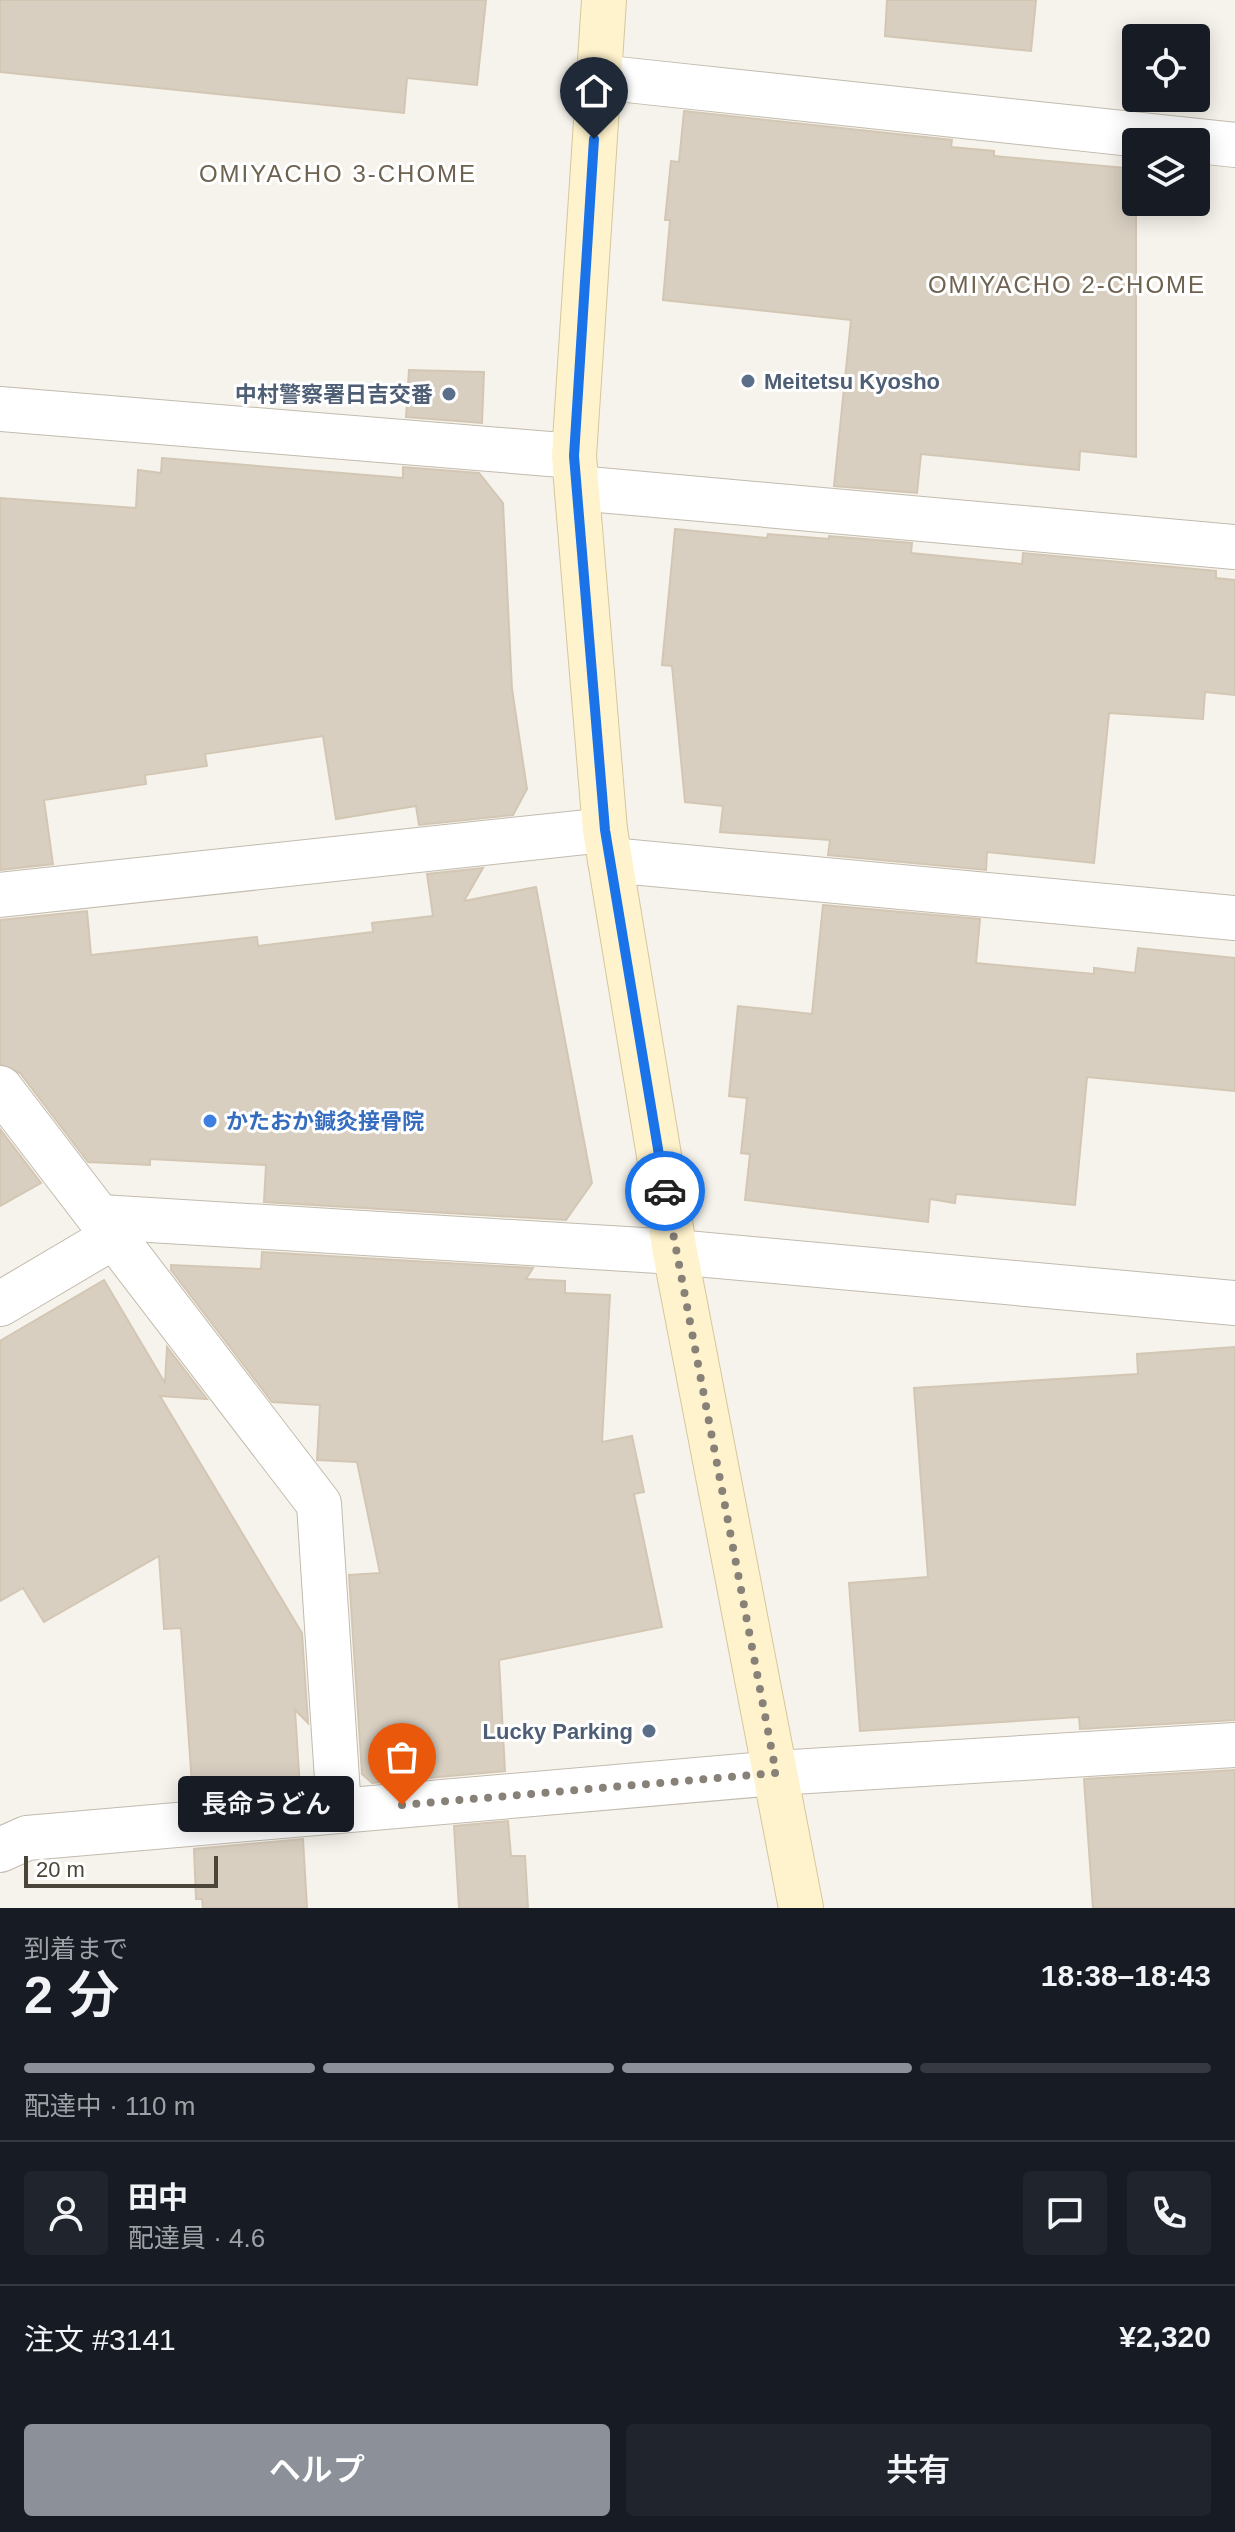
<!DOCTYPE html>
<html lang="ja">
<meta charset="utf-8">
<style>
:root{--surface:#171b24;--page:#20242c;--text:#f1f3f6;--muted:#9ea1a6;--line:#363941;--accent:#8c9099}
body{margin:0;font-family:Helvetica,"Noto Sans JP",sans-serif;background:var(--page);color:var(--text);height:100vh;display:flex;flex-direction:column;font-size:30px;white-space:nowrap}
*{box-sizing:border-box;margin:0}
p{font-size:26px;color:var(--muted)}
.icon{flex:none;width:44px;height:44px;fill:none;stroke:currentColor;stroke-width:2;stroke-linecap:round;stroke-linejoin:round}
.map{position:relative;height:1908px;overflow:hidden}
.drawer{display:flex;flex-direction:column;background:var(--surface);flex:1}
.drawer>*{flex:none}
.buttons{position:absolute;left:1122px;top:24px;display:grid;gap:16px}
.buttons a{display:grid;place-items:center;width:88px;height:88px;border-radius:8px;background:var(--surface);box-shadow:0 4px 20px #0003;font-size:40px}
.scale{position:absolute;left:24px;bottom:20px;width:194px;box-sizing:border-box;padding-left:8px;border:4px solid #4b4439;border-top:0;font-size:22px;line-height:28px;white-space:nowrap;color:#4b4439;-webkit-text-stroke:6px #fff;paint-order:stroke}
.pin{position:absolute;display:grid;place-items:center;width:68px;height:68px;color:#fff;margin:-82px -34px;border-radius:50% 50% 50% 0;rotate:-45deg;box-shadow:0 0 8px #0007}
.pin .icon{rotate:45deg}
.courier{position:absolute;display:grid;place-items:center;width:80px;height:80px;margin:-40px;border:6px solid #1a73e8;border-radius:50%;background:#fff;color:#222;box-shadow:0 2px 10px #0007}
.bubble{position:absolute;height:56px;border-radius:8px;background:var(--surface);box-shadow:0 4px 20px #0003;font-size:26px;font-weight:600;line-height:56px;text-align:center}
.summary em{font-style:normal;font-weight:600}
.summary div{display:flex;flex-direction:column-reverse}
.summary{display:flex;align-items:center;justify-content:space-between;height:136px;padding:0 24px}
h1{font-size:52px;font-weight:600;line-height:60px}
.bar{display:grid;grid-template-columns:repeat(4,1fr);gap:12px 8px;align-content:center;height:96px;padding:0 24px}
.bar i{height:10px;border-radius:6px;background:var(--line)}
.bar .selected{background:var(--accent)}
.bar p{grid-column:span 4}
.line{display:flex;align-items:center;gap:20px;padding:0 24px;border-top:2px solid var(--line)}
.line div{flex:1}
.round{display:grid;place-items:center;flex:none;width:84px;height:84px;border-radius:8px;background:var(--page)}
.primary-button{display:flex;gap:16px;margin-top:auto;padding:16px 24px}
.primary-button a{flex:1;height:92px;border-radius:8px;background:var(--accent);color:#fff;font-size:32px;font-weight:600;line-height:92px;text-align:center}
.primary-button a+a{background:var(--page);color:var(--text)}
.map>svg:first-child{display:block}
</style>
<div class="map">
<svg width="1235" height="1908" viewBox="0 0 1235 1908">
<rect width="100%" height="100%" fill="#f6f3ec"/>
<!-- building -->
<g fill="#d8cfc1" stroke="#d3c7b4" stroke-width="2">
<path d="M 0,0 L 486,0 L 477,85 L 407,78 L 404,113 L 0,72 Z"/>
<path d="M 887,0 L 1036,0 L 1031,51 L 885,36 Z"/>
<path d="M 684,111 L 952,140 L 951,147 L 994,151 L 994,156 L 1136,169 L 1136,457 L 1080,451 L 1079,470 L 921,454 L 917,493 L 834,486 L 851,320 L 663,300 L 670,220 L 665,220 L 671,161 L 679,162 Z"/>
<path d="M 409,370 L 484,372 L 482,423 L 406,417 Z"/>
<path d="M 162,458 L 403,478 L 403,467 L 479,473 L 503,503 L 512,689 L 527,789 L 513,815 L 419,825 L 416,806 L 336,819 L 323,736 L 205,754 L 207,766 L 145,775 L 146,784 L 44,800 L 53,864 L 0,870 L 0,498 L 136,508 L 138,470 L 161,473 Z"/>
<path d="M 675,529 L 767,538 L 768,534 L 829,539 L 829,536 L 912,543 L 911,553 L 1022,564 L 1023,553 L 1216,571 L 1216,578 L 1235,580 L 1235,695 L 1205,692 L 1203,719 L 1109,713 L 1094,863 L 987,852 L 986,870 L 828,855 L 830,840 L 720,832 L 723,806 L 685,802 L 672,666 L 662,665 Z"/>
<path d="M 483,868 L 464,901 L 536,887 L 592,1183 L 566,1220 L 264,1202 L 266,1165 L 150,1159 L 150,1165 L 88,1162 L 20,1073 L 0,1064 L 0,920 L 87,911 L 91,955 L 257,937 L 258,946 L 373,932 L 372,923 L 433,916 L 427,874 Z"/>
<path d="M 823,905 L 980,919 L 976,963 L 1094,974 L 1094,968 L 1135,973 L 1138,948 L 1235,958 L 1235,1091 L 1087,1077 L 1075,1205 L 956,1194 L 955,1203 L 930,1199 L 928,1222 L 745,1200 L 750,1154 L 741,1153 L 747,1098 L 729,1096 L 738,1006 L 812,1014 Z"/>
<path d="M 0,1129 L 41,1183 L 0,1206 Z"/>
<path d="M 262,1252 L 533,1268 L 526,1279 L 565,1281 L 565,1293 L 610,1295 L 602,1442 L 632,1436 L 644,1492 L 634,1494 L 662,1627 L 499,1660 L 505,1771 L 372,1783 L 362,1774 L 349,1575 L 380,1573 L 357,1462 L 317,1460 L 320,1405 L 272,1402 L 171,1270 L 171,1265 L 261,1269 Z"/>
<path d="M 104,1280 L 165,1383 L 167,1347 L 207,1399 L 160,1396 L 302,1633 L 308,1723 L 295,1710 L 300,1789 L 193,1799 L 181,1628 L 164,1629 L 159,1556 L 44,1622 L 23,1588 L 0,1601 L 0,1341 Z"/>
<path d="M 1235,1347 L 1235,1720 L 1080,1729 L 1079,1717 L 860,1731 L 849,1583 L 928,1577 L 914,1388 L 1138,1374 L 1137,1354 Z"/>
<path d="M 1235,1770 L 1235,1908 L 1093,1908 L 1084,1779 Z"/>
<path d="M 508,1821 L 511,1856 L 525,1856 L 528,1908 L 459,1908 L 454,1826 Z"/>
<path d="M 303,1839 L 307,1908 L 203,1908 L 202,1899 L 196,1899 L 194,1849 Z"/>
</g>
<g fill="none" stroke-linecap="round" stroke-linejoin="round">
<!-- street casing -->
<g stroke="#c2bbae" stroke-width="46">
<g id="street">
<path d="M 599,77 L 1235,145"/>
<path d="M 0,409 L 574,456"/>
<path d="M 577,488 L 1235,547"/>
<path d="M 610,860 L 1235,918"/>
<path d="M 0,895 L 605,830"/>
<path d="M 0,1088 L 319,1504 L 339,1810"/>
<path d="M 101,1217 L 675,1252 L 1235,1303"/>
<path d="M 0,1304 L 115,1236"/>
<path d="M 0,1850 L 27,1838 L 776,1773 L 1235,1745"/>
</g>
</g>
<!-- secondary casing -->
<g stroke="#d6c79b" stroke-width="46">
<path id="secondary" d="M 604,0 L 574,456 L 605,830 L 675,1252 L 801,1908"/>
</g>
<!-- street -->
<use href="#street" stroke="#fff" stroke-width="44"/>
<!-- secondary -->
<use href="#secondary" stroke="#fff3cd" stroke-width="44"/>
</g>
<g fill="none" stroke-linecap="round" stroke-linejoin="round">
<!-- done -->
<path stroke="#878178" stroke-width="8" stroke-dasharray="0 14.4" d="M 402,1805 L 776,1773 L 665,1191"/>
<!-- route -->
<path stroke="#1a73e8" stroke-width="10" d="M 594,139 L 574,456 L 605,830 L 665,1191"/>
</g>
<!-- markers -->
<g fill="#5c6f8a" stroke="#fff" stroke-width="3">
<circle cx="748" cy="381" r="8"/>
<circle cx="449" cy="394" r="8"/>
<circle cx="649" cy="1731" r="8"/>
</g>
<circle fill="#3f7fe0" stroke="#fff" stroke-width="3" cx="210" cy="1121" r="8"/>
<g text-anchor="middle" stroke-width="6" stroke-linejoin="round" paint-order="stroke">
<!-- service labels -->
<g font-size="22" font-weight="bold" fill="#4e5e75" stroke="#fff" text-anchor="end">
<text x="764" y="389" text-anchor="start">Meitetsu Kyosho</text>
<text x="433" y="402">中村警察署日吉交番</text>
<text x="633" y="1739">Lucky Parking</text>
</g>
<!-- shop labels -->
<g font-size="22" font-weight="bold" fill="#366cbe" stroke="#fff" text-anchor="start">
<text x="226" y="1129">かたおか鍼灸接骨院</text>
</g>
<!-- neighbourhood labels -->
<g font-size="24" letter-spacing="2" fill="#6e6250" stroke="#fff">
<text x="338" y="182">OMIYACHO 3-CHOME</text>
<text x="1067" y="293">OMIYACHO 2-CHOME</text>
</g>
</g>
</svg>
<div class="buttons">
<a><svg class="icon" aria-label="locate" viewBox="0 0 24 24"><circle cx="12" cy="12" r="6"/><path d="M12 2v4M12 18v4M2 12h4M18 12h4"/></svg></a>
<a><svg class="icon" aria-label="layers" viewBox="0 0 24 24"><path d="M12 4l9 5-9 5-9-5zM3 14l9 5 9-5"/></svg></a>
</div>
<div class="scale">20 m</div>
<div class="pin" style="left:402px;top:1805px;background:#ea580c"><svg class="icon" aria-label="bag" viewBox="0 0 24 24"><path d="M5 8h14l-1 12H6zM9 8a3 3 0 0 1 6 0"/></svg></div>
<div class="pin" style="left:594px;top:139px;background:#1f2937"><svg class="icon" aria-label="home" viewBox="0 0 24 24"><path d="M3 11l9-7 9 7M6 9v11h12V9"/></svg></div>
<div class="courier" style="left:665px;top:1191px"><svg class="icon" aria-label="car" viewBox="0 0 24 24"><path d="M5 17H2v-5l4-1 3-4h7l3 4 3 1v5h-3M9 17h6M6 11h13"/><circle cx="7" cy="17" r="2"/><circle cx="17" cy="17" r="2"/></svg></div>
<div class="bubble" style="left:178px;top:1776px;width:176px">長命うどん</div>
</div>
<section class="drawer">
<div class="summary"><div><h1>2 分</h1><p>到着まで</p></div><em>18:38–18:43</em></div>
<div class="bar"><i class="selected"></i><i class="selected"></i><i class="selected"></i><i></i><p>配達中 · 110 m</p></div>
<div class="line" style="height:144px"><a class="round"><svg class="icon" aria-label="person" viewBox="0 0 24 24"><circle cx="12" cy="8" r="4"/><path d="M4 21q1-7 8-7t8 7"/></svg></a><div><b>田中</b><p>配達員 · 4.6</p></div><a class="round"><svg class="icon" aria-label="chat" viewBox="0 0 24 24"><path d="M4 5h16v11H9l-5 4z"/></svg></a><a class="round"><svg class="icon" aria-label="phone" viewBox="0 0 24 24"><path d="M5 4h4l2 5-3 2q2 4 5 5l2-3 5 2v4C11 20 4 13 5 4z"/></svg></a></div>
<div class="line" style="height:104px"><div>注文 #3141</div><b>¥2,320</b></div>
<div class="primary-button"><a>ヘルプ</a><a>共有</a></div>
</section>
